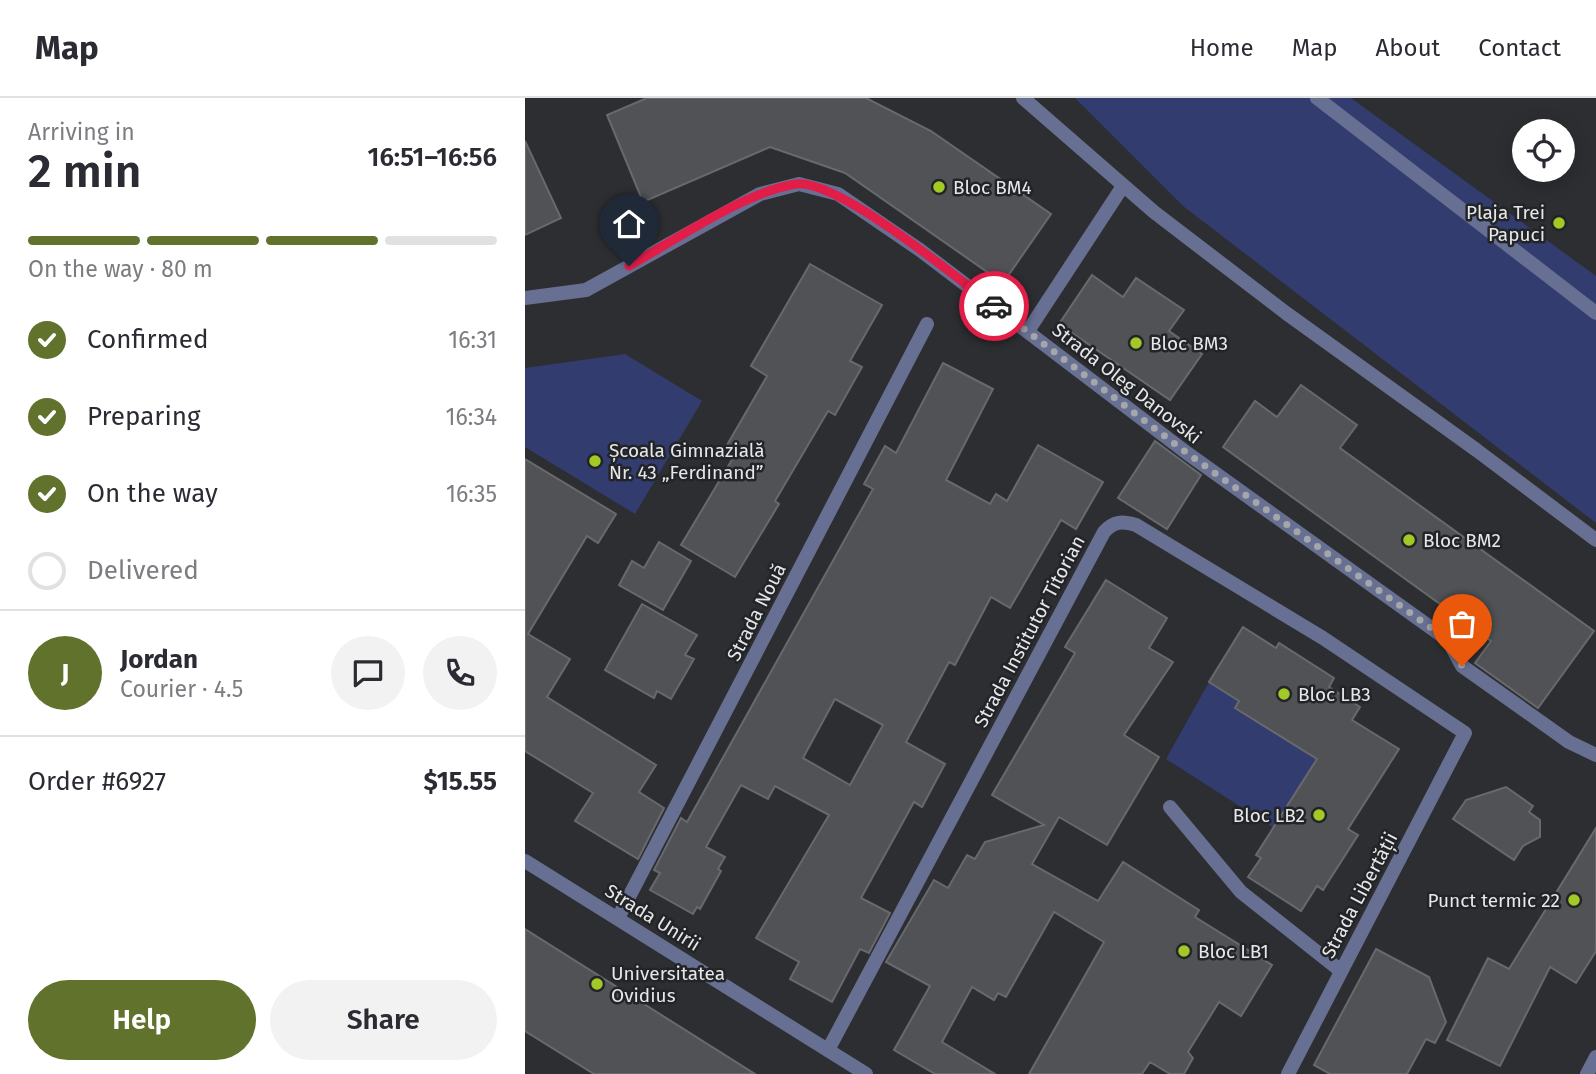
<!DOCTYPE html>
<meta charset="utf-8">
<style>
:root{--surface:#fff;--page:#f2f2f3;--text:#2b2b33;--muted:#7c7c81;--line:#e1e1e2;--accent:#61722d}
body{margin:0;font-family:"Fira Sans",sans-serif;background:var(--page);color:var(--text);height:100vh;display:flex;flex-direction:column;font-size:26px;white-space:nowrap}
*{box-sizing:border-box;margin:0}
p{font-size:23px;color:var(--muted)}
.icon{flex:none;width:38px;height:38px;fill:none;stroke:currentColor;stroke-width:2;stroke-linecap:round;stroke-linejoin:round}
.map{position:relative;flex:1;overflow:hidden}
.drawer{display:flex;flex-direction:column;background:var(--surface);width:525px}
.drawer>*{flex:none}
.fabs{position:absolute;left:987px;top:21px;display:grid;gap:14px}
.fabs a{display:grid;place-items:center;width:63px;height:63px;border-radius:50%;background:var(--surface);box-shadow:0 4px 18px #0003;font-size:35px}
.pin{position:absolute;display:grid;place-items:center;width:60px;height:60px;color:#fff;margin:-72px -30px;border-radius:50% 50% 50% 0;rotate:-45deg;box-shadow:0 0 7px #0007}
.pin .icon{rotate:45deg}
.courier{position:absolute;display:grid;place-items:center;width:70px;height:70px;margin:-35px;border:5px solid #e11d48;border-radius:50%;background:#fff;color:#222;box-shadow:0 2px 9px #0007}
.summary em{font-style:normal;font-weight:600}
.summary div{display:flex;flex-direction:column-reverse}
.summary{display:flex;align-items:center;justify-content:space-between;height:119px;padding:0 28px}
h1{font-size:46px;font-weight:600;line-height:52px}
.bar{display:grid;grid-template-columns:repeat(4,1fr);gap:10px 7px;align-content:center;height:84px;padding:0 28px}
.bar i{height:9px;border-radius:5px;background:var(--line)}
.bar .active{background:var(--accent)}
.bar p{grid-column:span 4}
.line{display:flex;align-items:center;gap:18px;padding:0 28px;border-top:2px solid var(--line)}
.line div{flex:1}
.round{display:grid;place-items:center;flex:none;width:74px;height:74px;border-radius:37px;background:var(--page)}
ol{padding:0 28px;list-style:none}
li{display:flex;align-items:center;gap:21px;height:77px}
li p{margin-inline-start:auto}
li .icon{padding:7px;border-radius:50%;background:var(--accent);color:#fff;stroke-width:4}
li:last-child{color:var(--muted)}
li i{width:38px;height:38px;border:4px solid var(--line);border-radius:50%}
.action{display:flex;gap:14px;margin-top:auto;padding:14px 28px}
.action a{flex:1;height:80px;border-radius:42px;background:var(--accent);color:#fff;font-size:28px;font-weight:600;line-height:80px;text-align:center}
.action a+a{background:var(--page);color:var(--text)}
header{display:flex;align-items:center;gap:42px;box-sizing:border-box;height:98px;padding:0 35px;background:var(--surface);border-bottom:2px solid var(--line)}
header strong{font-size:33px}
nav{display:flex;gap:38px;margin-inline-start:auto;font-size:24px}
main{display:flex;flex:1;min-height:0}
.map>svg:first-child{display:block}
</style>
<header>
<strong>Map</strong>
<nav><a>Home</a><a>Map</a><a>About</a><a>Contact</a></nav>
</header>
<main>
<section class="drawer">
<div class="summary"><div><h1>2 min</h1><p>Arriving in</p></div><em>16:51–16:56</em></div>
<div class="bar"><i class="active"></i><i class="active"></i><i class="active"></i><i></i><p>On the way · 80 m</p></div>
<ol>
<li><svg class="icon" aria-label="check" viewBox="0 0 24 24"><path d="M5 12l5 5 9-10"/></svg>Confirmed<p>16:31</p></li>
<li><svg class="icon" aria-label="check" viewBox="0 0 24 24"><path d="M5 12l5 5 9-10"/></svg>Preparing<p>16:34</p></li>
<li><svg class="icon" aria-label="check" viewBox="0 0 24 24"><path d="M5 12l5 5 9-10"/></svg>On the way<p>16:35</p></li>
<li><i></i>Delivered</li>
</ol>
<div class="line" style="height:126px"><b class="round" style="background:var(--accent);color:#fff">J</b><div><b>Jordan</b><p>Courier · 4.5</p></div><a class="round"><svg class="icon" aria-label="chat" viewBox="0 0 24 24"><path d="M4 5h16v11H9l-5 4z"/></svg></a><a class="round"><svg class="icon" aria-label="phone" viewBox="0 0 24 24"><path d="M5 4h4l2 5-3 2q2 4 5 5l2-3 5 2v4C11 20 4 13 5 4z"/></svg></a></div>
<div class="line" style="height:91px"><div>Order #6927</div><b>$15.55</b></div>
<div class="action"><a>Help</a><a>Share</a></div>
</section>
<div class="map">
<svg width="1071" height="976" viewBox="0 0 1071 976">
<rect width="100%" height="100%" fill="#2d2e31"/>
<!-- green -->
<g fill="#323c6f">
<path d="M 550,0 L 826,0 L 1071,178 L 1071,425 L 658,108 Z"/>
<path d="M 100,256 L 177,303 L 110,416 L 0,349 L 0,270 Z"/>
<path d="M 684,584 L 714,603 L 710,610 L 770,648 L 804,659 L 749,730 L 641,661 Z"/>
</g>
<!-- building -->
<g fill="#515256" stroke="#68696c" stroke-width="2" fill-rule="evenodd">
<path d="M 122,0 L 341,0 L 406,33 L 526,116 L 478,185 L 320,75 L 245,49 L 118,104 L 82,17 Z"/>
<path d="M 0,43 L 36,120 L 0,137 Z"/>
<path d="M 285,166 L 357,207 L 325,263 L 337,269 L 310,317 L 303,313 L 250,403 L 254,406 L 210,479 L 156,447 L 208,360 L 198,354 L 242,278 L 226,268 Z"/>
<path d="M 567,177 L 598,199 L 611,180 L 659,212 L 644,233 L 677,256 L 645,302 L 534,226 Z"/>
<path d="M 418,265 L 468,291 L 421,382 L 465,406 L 471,396 L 482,403 L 513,347 L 578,384 L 551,431 L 536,422 L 485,510 L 466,499 L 430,567 L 424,564 L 381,644 L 420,666 L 397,709 L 389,704 L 336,800 L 365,815 L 344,855 L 335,851 L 307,904 L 265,881 L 274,864 L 231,840 L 304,717 L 250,688 L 243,701 L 216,687 L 181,749 L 200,759 L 193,771 L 196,773 L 175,811 L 172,809 L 168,816 L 125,792 L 135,775 L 129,772 L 156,720 L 162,724 L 348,391 L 339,386 L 360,348 L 371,355 ZM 310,601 L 358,627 L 325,687 L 278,660 Z"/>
<path d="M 776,287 L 832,327 L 815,350 L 1069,533 L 1013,610 L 950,565 L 966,543 L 698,349 L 730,303 L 752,319 Z"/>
<path d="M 630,343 L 676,377 L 642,431 L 593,400 Z"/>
<path d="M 0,361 L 91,416 L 73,445 L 62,438 L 3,536 L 45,561 L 22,599 L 131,667 L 114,694 L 139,710 L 113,761 L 50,723 L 68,695 L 0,653 Z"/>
<path d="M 134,444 L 166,463 L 138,512 L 94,487 L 107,463 L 119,470 Z"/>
<path d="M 581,482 L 642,520 L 624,550 L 648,564 L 599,637 L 634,659 L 582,747 L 534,719 L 507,766 L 573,803 L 598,764 L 674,812 L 670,819 L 747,867 L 716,918 L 694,904 L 663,954 L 668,960 L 659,976 L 645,976 L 625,964 L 617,976 L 504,976 L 579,844 L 529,814 L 481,899 L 473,895 L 469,902 L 447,889 L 417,944 L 470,976 L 410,976 L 369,952 L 405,888 L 361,864 L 409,782 L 423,790 L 442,757 L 450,761 L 460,744 L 519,727 L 467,697 L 550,555 L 540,549 Z"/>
<path d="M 117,506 L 172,537 L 160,557 L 169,561 L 146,601 L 132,593 L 129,600 L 80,572 Z"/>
<path d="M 718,529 L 751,550 L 754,545 L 809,580 L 804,589 L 835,609 L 827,622 L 874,651 L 823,731 L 833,737 L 798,792 L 792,788 L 776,813 L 723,779 L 736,760 L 731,757 L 792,661 L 710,610 L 714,603 L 684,584 Z"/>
<path d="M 981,689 L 1008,708 L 1004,714 L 1015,722 L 1015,739 L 998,748 L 989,762 L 928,721 L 941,702 Z"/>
<path d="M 1071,730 L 1071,853 L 1051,885 L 1025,869 L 975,968 L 922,942 L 963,860 L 984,871 Z"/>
<path d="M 0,831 L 230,976 L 69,976 L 0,933 Z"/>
<path d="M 851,851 L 904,879 L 921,924 L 910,945 L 901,941 L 882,976 L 805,976 L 789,967 Z"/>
</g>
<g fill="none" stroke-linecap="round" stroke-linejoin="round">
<!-- service -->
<g stroke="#677092" stroke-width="14">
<path d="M 792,0 L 1071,215"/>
<path d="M 645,709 L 716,794 L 816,873"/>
</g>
<!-- pedestrian -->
<path stroke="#677092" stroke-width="14" d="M 950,351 L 1071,442"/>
<!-- minor -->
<g stroke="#677092" stroke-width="14">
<path d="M 498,0 L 629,114 L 761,215 L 950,351"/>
<path d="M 0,200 L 61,192 L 235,96 L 274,86 L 313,96 L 395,152 L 662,355 L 923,542 L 937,568 L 1044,644 L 1071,657"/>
<path d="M 503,233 L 598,88"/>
<path d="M 93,820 L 402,226"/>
<path d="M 303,952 L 579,434 C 589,423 597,423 611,427 L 798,540 L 940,635 L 763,976"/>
<path d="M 1062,976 L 1071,959"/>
</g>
<!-- tertiary -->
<path stroke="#677092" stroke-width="14" d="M 0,763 L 341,976"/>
</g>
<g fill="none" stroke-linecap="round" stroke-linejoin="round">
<!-- done -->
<path stroke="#a5a6a9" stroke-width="7" stroke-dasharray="0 12.6" d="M 469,208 L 662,355 L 923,542 L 937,568"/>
<!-- route -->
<path stroke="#e11d48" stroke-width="9" d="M 104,168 C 151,142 219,94 271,86 C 313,81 432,180 469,208"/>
</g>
<!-- markers -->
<g fill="#a3c926" stroke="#232427" stroke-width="2.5">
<circle cx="414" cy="89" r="7"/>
<circle cx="1034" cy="125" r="7"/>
<circle cx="611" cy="245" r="7"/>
<circle cx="70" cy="363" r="7"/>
<circle cx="884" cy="442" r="7"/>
<circle cx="759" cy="596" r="7"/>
<circle cx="794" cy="717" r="7"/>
<circle cx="1049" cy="802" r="7"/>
<circle cx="659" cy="853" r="7"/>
<circle cx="72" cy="886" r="7"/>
</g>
<g text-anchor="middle" stroke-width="5" stroke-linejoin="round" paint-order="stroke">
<!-- poi labels -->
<g font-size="19" fill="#e6e7e9" stroke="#232427" text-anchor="start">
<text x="428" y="96">Bloc BM4</text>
<text x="1020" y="121" text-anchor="end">Plaja Trei<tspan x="1020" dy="22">Papuci</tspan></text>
<text x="625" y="252">Bloc BM3</text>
<text x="84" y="359">Școala Gimnazială<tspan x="84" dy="22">Nr. 43 „Ferdinand”</tspan></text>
<text x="898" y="449">Bloc BM2</text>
<text x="773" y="603">Bloc LB3</text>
<text x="780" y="724" text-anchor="end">Bloc LB2</text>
<text x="1035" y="809" text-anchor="end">Punct termic 22</text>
<text x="673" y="860">Bloc LB1</text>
<text x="86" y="882">Universitatea<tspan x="86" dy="22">Ovidius</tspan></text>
</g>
<!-- street labels -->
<g font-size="19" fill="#e6e7e9" stroke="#232427">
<text transform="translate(602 285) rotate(38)" y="7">Strada Oleg Danovski</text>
<text transform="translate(231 514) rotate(-63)" y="7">Strada Nouă</text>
<text transform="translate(504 533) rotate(-62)" y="7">Strada Institutor Titorian</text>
<text transform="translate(834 797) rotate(-62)" y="7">Strada Libertății</text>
<text transform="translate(128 819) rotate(32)" y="7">Strada Unirii</text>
</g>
</g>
</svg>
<div class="fabs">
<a><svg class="icon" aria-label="locate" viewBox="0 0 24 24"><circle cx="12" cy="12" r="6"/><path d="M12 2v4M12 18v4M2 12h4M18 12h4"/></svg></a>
</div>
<div class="pin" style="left:937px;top:568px;background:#ea580c"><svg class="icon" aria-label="bag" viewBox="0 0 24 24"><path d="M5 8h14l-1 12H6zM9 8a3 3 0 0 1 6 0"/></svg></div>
<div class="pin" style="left:104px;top:168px;background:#1f2937"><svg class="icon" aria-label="home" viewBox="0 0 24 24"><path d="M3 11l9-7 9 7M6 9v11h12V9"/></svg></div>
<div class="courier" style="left:469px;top:208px"><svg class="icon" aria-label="car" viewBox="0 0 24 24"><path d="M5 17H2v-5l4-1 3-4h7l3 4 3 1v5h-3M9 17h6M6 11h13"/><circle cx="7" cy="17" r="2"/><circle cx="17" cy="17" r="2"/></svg></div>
</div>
</main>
